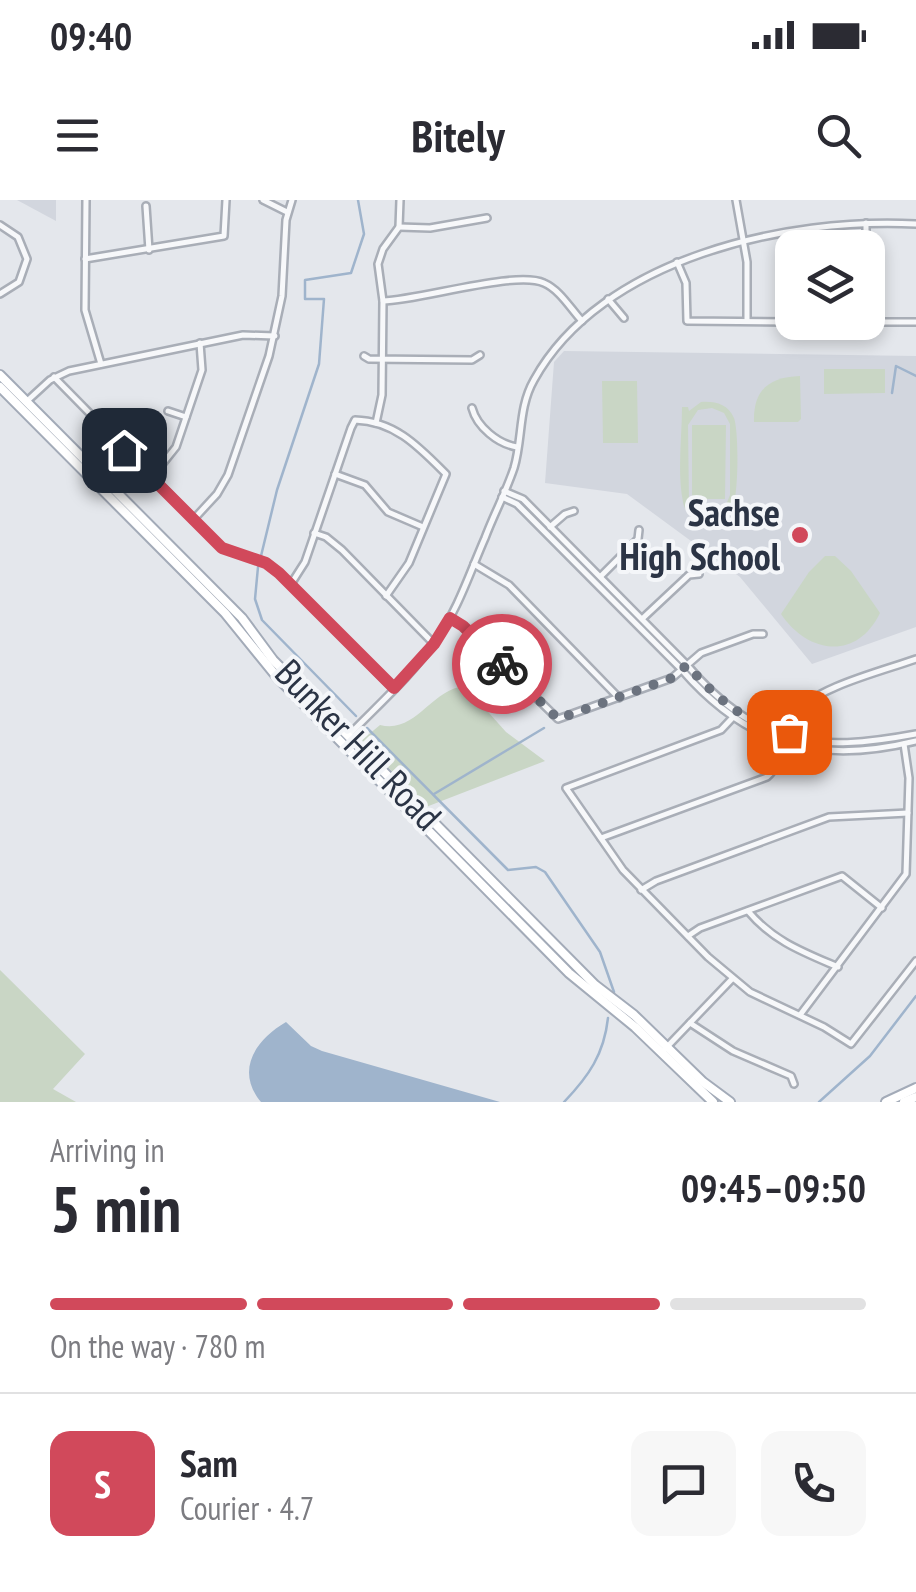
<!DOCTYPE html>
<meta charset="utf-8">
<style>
:root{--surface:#fff;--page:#f7f7f7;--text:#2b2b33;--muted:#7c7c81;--line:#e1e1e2;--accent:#d1495b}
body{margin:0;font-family:"PT Sans Narrow",sans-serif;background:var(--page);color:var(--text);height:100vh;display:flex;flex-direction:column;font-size:38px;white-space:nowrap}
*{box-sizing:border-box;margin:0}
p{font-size:32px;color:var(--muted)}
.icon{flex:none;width:55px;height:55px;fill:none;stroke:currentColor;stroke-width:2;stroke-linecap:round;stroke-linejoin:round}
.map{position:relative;height:902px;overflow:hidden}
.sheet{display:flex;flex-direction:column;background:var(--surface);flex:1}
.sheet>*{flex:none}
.controls{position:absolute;left:775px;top:30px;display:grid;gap:20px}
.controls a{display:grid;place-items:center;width:110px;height:110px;border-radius:20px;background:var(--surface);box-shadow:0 5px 15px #0003;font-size:50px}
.pin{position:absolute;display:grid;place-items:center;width:85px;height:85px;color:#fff;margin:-42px;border-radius:20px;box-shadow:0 5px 15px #0006}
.courier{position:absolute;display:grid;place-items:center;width:100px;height:100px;margin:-50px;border:8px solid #d1495b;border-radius:50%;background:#fff;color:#222;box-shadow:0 2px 12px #0007}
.head em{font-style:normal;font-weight:700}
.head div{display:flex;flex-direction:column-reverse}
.head{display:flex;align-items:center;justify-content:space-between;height:170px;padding:0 50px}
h1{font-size:65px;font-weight:700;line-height:75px}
.bar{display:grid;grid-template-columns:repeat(4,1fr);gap:15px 10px;align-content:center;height:120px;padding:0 50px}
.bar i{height:12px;border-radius:8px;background:var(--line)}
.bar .current{background:var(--accent)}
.bar p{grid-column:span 4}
.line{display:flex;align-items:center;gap:25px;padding:0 50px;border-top:2px solid var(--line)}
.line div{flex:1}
.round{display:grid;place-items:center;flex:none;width:105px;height:105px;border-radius:20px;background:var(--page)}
.status{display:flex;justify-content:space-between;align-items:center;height:70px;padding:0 50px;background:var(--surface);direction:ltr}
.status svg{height:28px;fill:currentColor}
header{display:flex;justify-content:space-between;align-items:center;height:130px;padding:0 50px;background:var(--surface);font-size:45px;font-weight:700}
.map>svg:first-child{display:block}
</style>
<div class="status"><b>09:40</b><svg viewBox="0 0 49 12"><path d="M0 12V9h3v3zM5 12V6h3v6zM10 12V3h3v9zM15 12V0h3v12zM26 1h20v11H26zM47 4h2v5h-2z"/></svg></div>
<header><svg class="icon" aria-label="menu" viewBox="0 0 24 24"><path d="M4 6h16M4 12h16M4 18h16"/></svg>Bitely<svg class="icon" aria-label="search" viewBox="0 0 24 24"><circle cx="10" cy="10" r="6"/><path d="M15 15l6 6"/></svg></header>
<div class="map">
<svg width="916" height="902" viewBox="0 0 916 902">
<rect width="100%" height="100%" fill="#e4e7ec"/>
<!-- built -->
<g fill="#d2d6de">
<path d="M 17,0 L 56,0 L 56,21 Z"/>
<path d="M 564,151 L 916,156 L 916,427 L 812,464 L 740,377 L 627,294 L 545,283 L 554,162 Z"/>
</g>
<!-- green -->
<g fill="#c9d6c5" fill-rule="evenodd">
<path d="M 824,169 L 885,169 L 885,193 L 824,194 Z"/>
<path d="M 800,176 L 801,219 L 798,222 L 754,222 C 753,190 769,177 800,176 Z"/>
<path d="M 602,181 L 637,181 L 638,243 L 603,243 Z"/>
<path d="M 701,202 C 715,201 728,204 734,218 C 739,231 739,301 731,312 C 718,331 687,324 683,302 C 677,272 682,237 682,207 L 688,207 L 689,211 ZM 712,208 L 724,213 L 730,224 L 730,295 L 723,312 L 706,317 L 695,312 L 689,303 L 688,225 L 698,210 Z"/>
<path d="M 692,225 L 726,225 L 725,299 L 692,299 Z"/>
<path d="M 825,356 L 835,356 L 851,371 L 880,413 C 856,462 807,453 781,414 L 809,372 Z"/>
<path d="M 465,486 L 506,532 L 545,561 L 426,607 L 362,540 L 380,525 C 416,534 431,489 465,486 Z"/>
<path d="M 0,770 L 85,854 L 53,889 L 76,902 L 0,902 Z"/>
</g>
<!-- water -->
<path fill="#9fb4cc" d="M 286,822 L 311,846 L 322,851 L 500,902 L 261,902 C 235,871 255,840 286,822 Z"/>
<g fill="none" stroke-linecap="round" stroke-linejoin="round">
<!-- stream -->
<g stroke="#9fb4cc" stroke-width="2.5">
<path d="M 892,193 L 896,166 L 916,176"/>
<path d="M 261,356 L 277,290 L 319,164 L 324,99 L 305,99 L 305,80 L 351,73 L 364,34 L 358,0"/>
<path d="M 258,367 L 255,399 L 262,420 L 356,516"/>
<path d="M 367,528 L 508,670 L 536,667 L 545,672 L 600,752 L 614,792"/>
<path d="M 434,594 L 544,528"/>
<path d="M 564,902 C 589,876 604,854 608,818"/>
<path d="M 819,902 L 870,856 L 916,796"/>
</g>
<!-- minor casing -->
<g stroke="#a9aeb7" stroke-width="10">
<g id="minor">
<path d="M 86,0 L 85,110 L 101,164"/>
<path d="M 263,0 L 287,12"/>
<path d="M 736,0 L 747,62 L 747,121"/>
<path d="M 146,6 L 149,50"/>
<path d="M 866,23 L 866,48"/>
<path d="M 0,25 L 18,37 L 27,59 L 19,82 L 0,94"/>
<path d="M 399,27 L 430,28 L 487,18"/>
<path d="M 802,31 L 806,48"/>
<path d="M 85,59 L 224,36 L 226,0"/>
<path d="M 677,62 L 686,83 L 687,121 L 792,122"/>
<path d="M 608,99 L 624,118"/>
<path d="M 383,101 C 421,100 516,70 544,83 C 560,90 570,108 582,121"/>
<path d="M 868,122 L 916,122"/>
<path d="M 364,156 L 369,159 L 472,160 L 480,155"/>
<path d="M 54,177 L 222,348 L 266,363 L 279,373 L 394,489"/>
<path d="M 26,202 L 50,180 L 69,171 L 243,135 L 275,136"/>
<path d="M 472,208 C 477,227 498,244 517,247"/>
<path d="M 168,211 L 186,217"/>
<path d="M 376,223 L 382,195 L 383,101 L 378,64 L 383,49 L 399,27 L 400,0"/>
<path d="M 335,274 L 365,285 L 388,312 L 423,327"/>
<path d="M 152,277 L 176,247 L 202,170 L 200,143"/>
<path d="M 504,291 L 523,299 L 687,465 C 756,546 815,553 916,534"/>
<path d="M 502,297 L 517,304 L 682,470 C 748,546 819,565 916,541"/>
<path d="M 193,320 L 217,294 L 228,275 L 269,156 L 282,96 L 286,20 L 292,0"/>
<path d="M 550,327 L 565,314 L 574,311"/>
<path d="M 314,333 L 326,337 L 342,350 L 434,444"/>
<path d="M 474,364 L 509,385 L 619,498"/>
<path d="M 601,376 L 638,339 L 639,330"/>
<path d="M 291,384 L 305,362 L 351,228 L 355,220 C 395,221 419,247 446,274 L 409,363 L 386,396"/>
<path d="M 450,417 L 463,426 L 558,519 L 672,478 L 701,453 L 753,434 L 763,434"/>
<path d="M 642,419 L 689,375 L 699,374"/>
<path d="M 737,513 L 721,530 L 566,588 L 623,670 L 708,757 L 750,792 L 824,827 L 851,844 L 916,761"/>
<path d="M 349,535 C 378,505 412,475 436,440 C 458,410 470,372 485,338 C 494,314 506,292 514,268 C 523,238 518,208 534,180 C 601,58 788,17 916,24"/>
<path d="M 601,638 L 767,577 C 787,559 783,536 796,514 C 812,488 886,470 916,459"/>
<path d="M 641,690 L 656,681 L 829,617 L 908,613"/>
<path d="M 748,711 C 773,741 803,752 838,767"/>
<path d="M 688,736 L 700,728 L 842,676 L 882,708"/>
<path d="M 800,815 L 906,674 L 909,578 L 904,544"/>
<path d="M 690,823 L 733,851 L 791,876 L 794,884"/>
<path d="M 665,849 L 732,779"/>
</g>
</g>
<!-- major casing -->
<g stroke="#a3abb8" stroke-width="12">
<g id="major">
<path d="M 0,175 L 242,418 L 273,460 L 595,785 L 634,815 L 703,882 L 730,902"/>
<path d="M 0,187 L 225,413 L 277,477 L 569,773 L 635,827 L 713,902"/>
<path d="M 886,902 L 916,888"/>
<path d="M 904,902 L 916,897"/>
</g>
</g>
<!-- minor -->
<use href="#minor" stroke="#f7f8fa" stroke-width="5"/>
<!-- major -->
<use href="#major" stroke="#fff" stroke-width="8"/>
</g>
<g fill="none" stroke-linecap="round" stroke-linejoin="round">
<!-- done -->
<path stroke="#6c737f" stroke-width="10" stroke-dasharray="0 18" d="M 502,464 L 558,519 L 672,478 L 687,465 C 716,498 745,522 788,536 L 789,532"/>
<!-- route -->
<path stroke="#d1495b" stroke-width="12" d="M 124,250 L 222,348 L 266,363 L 279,373 L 394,488 L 434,444 L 450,418 L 463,426 L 502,464"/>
</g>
<!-- markers -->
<circle fill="#d1495b" stroke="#f4f6f9" stroke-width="4" cx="800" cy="335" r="10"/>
<g text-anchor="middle" stroke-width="8" stroke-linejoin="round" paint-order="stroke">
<!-- poi labels -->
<g font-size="38" font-weight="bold" fill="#2b3445" stroke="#f4f6f9" text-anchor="end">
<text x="780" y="326">Sachse<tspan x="780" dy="44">High School</tspan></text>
</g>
<!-- street labels -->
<g font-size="38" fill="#2b3445" stroke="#f4f6f9">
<text transform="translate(358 545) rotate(46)" y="13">Bunker Hill Road</text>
</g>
</g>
</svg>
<div class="controls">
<a><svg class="icon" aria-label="layers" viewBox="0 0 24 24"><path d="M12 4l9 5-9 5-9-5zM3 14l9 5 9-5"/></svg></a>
</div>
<div class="pin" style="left:789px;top:532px;background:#ea580c"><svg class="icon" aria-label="bag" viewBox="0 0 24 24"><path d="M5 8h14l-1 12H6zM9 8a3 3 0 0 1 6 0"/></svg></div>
<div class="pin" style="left:124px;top:250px;background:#1f2937"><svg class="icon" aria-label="home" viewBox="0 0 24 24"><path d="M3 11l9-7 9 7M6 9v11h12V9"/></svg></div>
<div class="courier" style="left:502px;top:464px"><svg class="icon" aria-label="bike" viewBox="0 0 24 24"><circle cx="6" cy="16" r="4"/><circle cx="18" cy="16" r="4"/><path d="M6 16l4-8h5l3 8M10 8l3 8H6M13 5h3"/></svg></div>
</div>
<section class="sheet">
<div class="head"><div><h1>5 min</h1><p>Arriving in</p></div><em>09:45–09:50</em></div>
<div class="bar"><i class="current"></i><i class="current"></i><i class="current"></i><i></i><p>On the way · 780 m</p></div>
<div class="line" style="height:180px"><b class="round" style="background:var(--accent);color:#fff">S</b><div><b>Sam</b><p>Courier · 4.7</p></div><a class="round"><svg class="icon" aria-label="chat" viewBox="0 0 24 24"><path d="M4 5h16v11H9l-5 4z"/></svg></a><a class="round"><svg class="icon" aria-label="phone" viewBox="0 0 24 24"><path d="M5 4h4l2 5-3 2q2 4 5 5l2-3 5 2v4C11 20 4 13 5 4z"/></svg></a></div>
</section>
